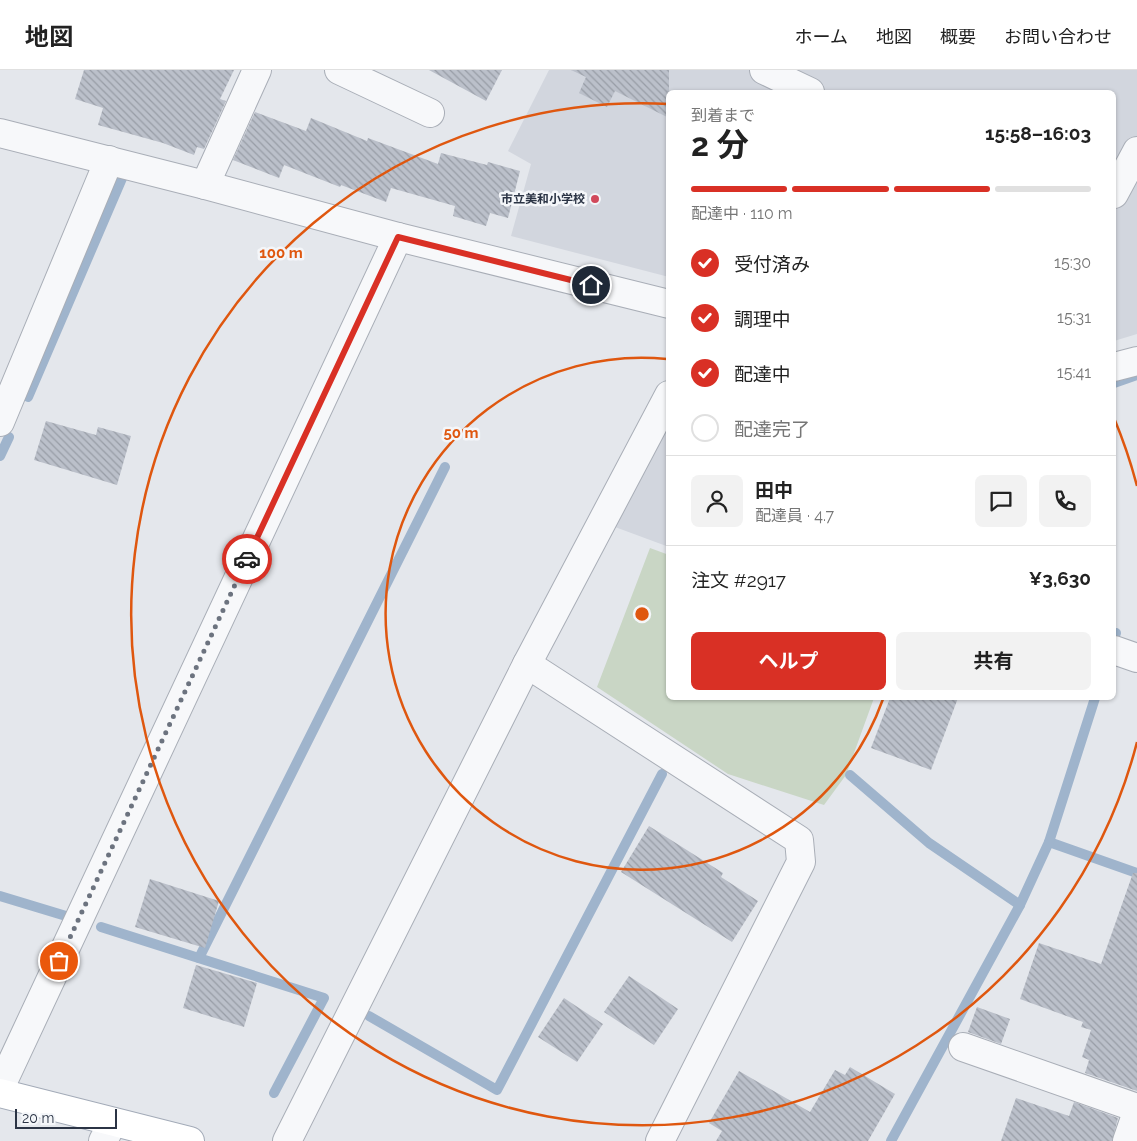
<!DOCTYPE html>
<html lang="ja">
<meta charset="utf-8">
<style>
:root{--surface:#fff;--page:#f2f2f2;--text:#222;--muted:#767676;--line:#e0e0e0;--accent:#d93025}
body{margin:0;font-family:Raleway,"Noto Sans JP",sans-serif;background:var(--page);color:var(--text);height:100vh;display:flex;flex-direction:column;font-size:19px;white-space:nowrap}
*{box-sizing:border-box;margin:0}
p{font-size:16px;color:var(--muted)}
.icon{flex:none;width:28px;height:28px;fill:none;stroke:currentColor;stroke-width:2;stroke-linecap:round;stroke-linejoin:round}
.map{position:relative;flex:1;overflow:hidden}
.side{position:absolute;left:666px;top:20px;width:450px;height:610px;display:flex;flex-direction:column;background:var(--surface);border-radius:8px;box-shadow:0 1px 4px #0004}
.side>*{flex:none}
.scale{position:absolute;left:15px;bottom:12px;width:102px;box-sizing:border-box;padding-left:5px;border:2px solid #2b3445;border-top:0;font-size:14px;line-height:18px;white-space:nowrap;color:#2b3445;-webkit-text-stroke:4px #f4f6f9;paint-order:stroke}
.pin{position:absolute;display:grid;place-items:center;width:42px;height:42px;color:#fff;margin:-21px;border:2px solid #fff;border-radius:50%;box-shadow:0 1px 5px #0007}
.courier{position:absolute;display:grid;place-items:center;width:50px;height:50px;margin:-25px;border:4px solid #d93025;border-radius:50%;background:#fff;color:#222;box-shadow:0 1px 6px #0007}
.headline em{font-style:normal;font-weight:700}
.headline div{display:flex;flex-direction:column-reverse}
.headline{display:flex;align-items:center;justify-content:space-between;height:85px;padding:0 25px}
h1{font-size:32px;font-weight:700;line-height:38px}
.bar{display:grid;grid-template-columns:repeat(4,1fr);gap:8px 5px;align-content:center;height:60px;padding:0 25px}
.bar i{height:6px;border-radius:4px;background:var(--line)}
.bar .selected{background:var(--accent)}
.bar p{grid-column:span 4}
.line{display:flex;align-items:center;gap:12px;padding:0 25px;border-top:1px solid var(--line)}
.line div{flex:1}
.round{display:grid;place-items:center;flex:none;width:52px;height:52px;border-radius:8px;background:var(--page)}
ol{padding:0 25px;list-style:none}
li{display:flex;align-items:center;gap:15px;height:55px}
li p{margin-inline-start:auto}
li .icon{padding:5px;border-radius:50%;background:var(--accent);color:#fff;stroke-width:4}
li:last-child{color:var(--muted)}
li i{width:28px;height:28px;border:2px solid var(--line);border-radius:50%}
.button{display:flex;gap:10px;margin-top:auto;padding:10px 25px}
.button a{flex:1;height:58px;border-radius:8px;background:var(--accent);color:#fff;font-size:20px;font-weight:700;line-height:58px;text-align:center}
.button a+a{background:var(--page);color:var(--text)}
header{display:flex;align-items:center;gap:30px;box-sizing:border-box;height:70px;padding:0 25px;background:var(--surface);border-bottom:1px solid var(--line)}
header strong{font-size:24px}
nav{display:flex;gap:28px;margin-inline-start:auto;font-size:18px}
.map>svg:first-child{display:block}
</style>
<header>
<strong>地図</strong>
<nav><a>ホーム</a><a>地図</a><a>概要</a><a>お問い合わせ</a></nav>
</header>
<div class="map">
<svg width="1137" height="1071" viewBox="0 0 1137 1071">
<defs>
<pattern id="building-back-hatch" width="6" height="6" patternUnits="userSpaceOnUse" patternTransform="scale(1.25)"><rect width="6" height="6" fill="#bbc0ca"/><path d="M-1 5l2 2M0 0l6 6M5-1l2 2" fill="none" stroke="#989da6"/></pattern>
</defs>
<rect width="100%" height="100%" fill="#e4e7ec"/>
<!-- built -->
<g fill="#d2d6de">
<path d="M 549,0 L 1137,0 L 1137,264 L 1114,271 L 1114,22 L 669,22 L 669,207 L 511,166 L 531,94 L 508,81 Z"/>
<path d="M 669,354 L 669,477 L 615,457 Z"/>
</g>
<!-- pitch -->
<path fill="#c9d6c5" d="M 650,478 L 669,485 L 669,628 L 874,628 L 846,705 L 824,735 L 728,704 L 597,617 Z"/>
<g fill="none" stroke-linecap="round" stroke-linejoin="round">
<!-- stream -->
<g stroke="#9fb4cc" stroke-width="10">
<path d="M 1114,313 L 1137,305"/>
<path d="M 28,327 L 123,106"/>
<path d="M 0,386 L 9,367"/>
<path d="M 1114,563 L 1116,563 L 1114,569"/>
<path d="M 850,705 L 929,773 L 1020,835"/>
<path d="M 1049,772 L 1137,803"/>
<path d="M 0,826 L 66,846"/>
<path d="M 101,857 L 324,928 L 274,1023"/>
<path d="M 199,888 L 445,397"/>
<path d="M 369,946 L 497,1020 L 662,704"/>
<path d="M 891,1071 L 1020,835 L 1049,772 L 1095,628"/>
</g>
</g>
<!-- building -->
<g fill="url(#building-back-hatch)">
<path d="M 84,0 L 234,0 L 220,29 L 226,31 L 204,79 L 197,77 L 194,85 L 163,73 L 98,55 L 103,38 L 75,29 Z"/>
<path d="M 429,0 L 502,0 L 486,31 Z"/>
<path d="M 571,0 L 669,0 L 669,48 L 615,21 L 607,37 L 579,23 L 586,7 Z"/>
<path d="M 255,42 L 306,61 L 311,48 L 367,71 L 368,68 L 438,94 L 441,83 L 487,95 L 488,92 L 520,101 L 508,148 L 490,143 L 486,156 L 453,146 L 455,136 L 391,118 L 386,132 L 341,115 L 340,117 L 284,95 L 279,108 L 233,90 Z"/>
<path d="M 46,351 L 96,365 L 98,357 L 131,366 L 117,415 L 34,390 Z"/>
<path d="M 890,628 L 958,628 L 931,700 L 871,678 Z"/>
<path d="M 649,756 L 723,803 L 721,807 L 758,831 L 732,872 L 621,802 Z"/>
<path d="M 1133,803 L 1137,803 L 1137,1021 L 1085,1003 L 1089,990 L 1082,987 L 1091,960 L 1081,957 L 1083,952 L 1020,929 L 1039,873 L 1101,894 Z"/>
<path d="M 150,809 L 219,831 L 205,878 L 135,857 Z"/>
<path d="M 196,895 L 257,913 L 244,957 L 183,938 Z"/>
<path d="M 629,906 L 678,939 L 654,975 L 604,942 Z"/>
<path d="M 564,928 L 603,954 L 577,992 L 538,967 Z"/>
<path d="M 977,937 L 1010,949 L 1001,974 L 968,962 Z"/>
<path d="M 850,997 L 895,1024 L 868,1071 L 716,1071 L 722,1061 L 709,1053 L 739,1001 L 810,1042 L 835,1000 L 845,1005 Z"/>
<path d="M 1016,1028 L 1069,1046 L 1074,1032 L 1118,1048 L 1112,1071 L 1001,1071 Z"/>
</g>
<g fill="none" stroke-linecap="round" stroke-linejoin="round">
<!-- minor casing -->
<g stroke="#a9aeb7" stroke-width="30">
<g id="minor">
<path d="M 339,0 L 430,43"/>
<path d="M 764,0 L 810,22"/>
<path d="M 0,63 L 205,115 L 398,167 L 669,234"/>
<path d="M 205,115 L 257,0"/>
<path d="M 1114,124 L 1137,81"/>
<path d="M 1114,297 L 1137,291"/>
<path d="M 0,352 L 109,90"/>
<path d="M 1114,580 L 1137,588"/>
<path d="M 527,594 L 799,770 L 801,792 L 660,1071"/>
<path d="M 963,977 L 1137,1038"/>
<path d="M 0,1018 L 398,167"/>
<path d="M 103,1071 L 113,1052"/>
<path d="M 287,1071 L 527,594 L 669,325"/>
<path d="M 1127,1071 L 1137,1042"/>
</g>
</g>
<!-- major casing -->
<g stroke="#a3abb8" stroke-width="30">
<path id="major" d="M 0,1023 L 190,1071"/>
</g>
<!-- minor -->
<use href="#minor" stroke="#f7f8fa" stroke-width="28"/>
<!-- major -->
<use href="#major" stroke="#fff" stroke-width="28"/>
</g>
<g fill="none" stroke-linecap="round" stroke-linejoin="round">
<!-- done -->
<path stroke="#6c737f" stroke-width="5" stroke-dasharray="0 9" d="M 59,891 L 247,489"/>
<!-- route -->
<path stroke="#d93025" stroke-width="6" d="M 247,489 L 398,167 L 591,215"/>
</g>
<!-- distance rings -->
<g fill="none" stroke="#df570f" stroke-width="2.5">
<path d="M883 629A256 256 0 1 1 667 289"/>
<path d="M1137 672A511 511 0 1 1 669 34M1114 348A511 511 0 0 1 1137 416"/>
</g>
<!-- markers -->
<circle fill="#d1495b" stroke="#f4f6f9" stroke-width="2" cx="595" cy="129" r="5"/>
<g text-anchor="middle" stroke-width="5" stroke-linejoin="round" paint-order="stroke">
<!-- poi labels -->
<g font-size="12" font-weight="bold" fill="#2b3445" stroke="#f4f6f9" text-anchor="end">
<text x="585" y="133">市立美和小学校</text>
</g>
</g>
<circle cx="642" cy="544" r="8" fill="#df570f" stroke="#f4f6f9" stroke-width="2.5"/>
<g font-size="15" text-anchor="middle" font-weight="bold" fill="#df570f" stroke="#f4f6f9" stroke-width="5" stroke-linejoin="round" paint-order="stroke">
<text x="281" y="188">100 m</text>
<text x="461" y="368">50 m</text>
</g>
</svg>
<div class="scale">20 m</div>
<div class="pin" style="left:59px;top:891px;background:#ea580c"><svg class="icon" aria-label="bag" viewBox="0 0 24 24"><path d="M5 8h14l-1 12H6zM9 8a3 3 0 0 1 6 0"/></svg></div>
<div class="pin" style="left:591px;top:215px;background:#1f2937"><svg class="icon" aria-label="home" viewBox="0 0 24 24"><path d="M3 11l9-7 9 7M6 9v11h12V9"/></svg></div>
<div class="courier" style="left:247px;top:489px"><svg class="icon" aria-label="car" viewBox="0 0 24 24"><path d="M5 17H2v-5l4-1 3-4h7l3 4 3 1v5h-3M9 17h6M6 11h13"/><circle cx="7" cy="17" r="2"/><circle cx="17" cy="17" r="2"/></svg></div>
<section class="side">
<div class="headline"><div><h1>2 分</h1><p>到着まで</p></div><em>15:58–16:03</em></div>
<div class="bar"><i class="selected"></i><i class="selected"></i><i class="selected"></i><i></i><p>配達中 · 110 m</p></div>
<ol>
<li><svg class="icon" aria-label="check" viewBox="0 0 24 24"><path d="M5 12l5 5 9-10"/></svg>受付済み<p>15:30</p></li>
<li><svg class="icon" aria-label="check" viewBox="0 0 24 24"><path d="M5 12l5 5 9-10"/></svg>調理中<p>15:31</p></li>
<li><svg class="icon" aria-label="check" viewBox="0 0 24 24"><path d="M5 12l5 5 9-10"/></svg>配達中<p>15:41</p></li>
<li><i></i>配達完了</li>
</ol>
<div class="line" style="height:90px"><a class="round"><svg class="icon" aria-label="person" viewBox="0 0 24 24"><circle cx="12" cy="8" r="4"/><path d="M4 21q1-7 8-7t8 7"/></svg></a><div><b>田中</b><p>配達員 · 4.7</p></div><a class="round"><svg class="icon" aria-label="chat" viewBox="0 0 24 24"><path d="M4 5h16v11H9l-5 4z"/></svg></a><a class="round"><svg class="icon" aria-label="phone" viewBox="0 0 24 24"><path d="M5 4h4l2 5-3 2q2 4 5 5l2-3 5 2v4C11 20 4 13 5 4z"/></svg></a></div>
<div class="line" style="height:65px"><div>注文 #2917</div><b>¥3,630</b></div>
<div class="button"><a>ヘルプ</a><a>共有</a></div>
</section>
</div>
